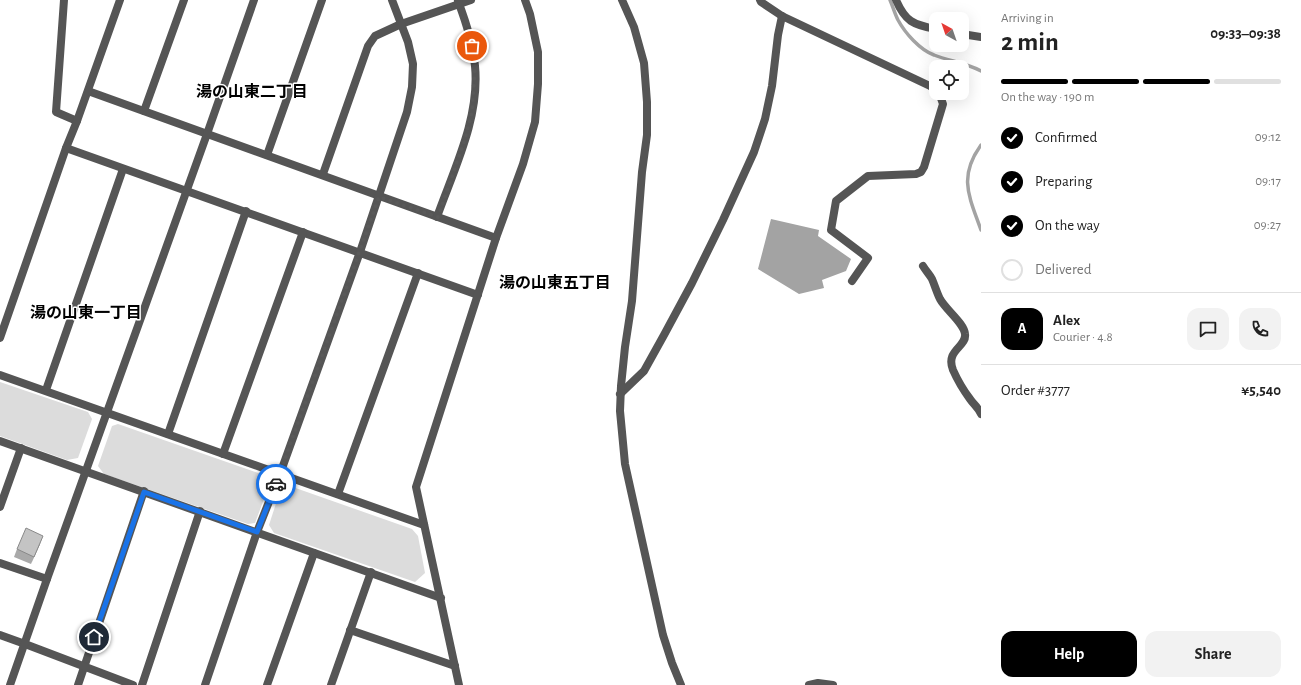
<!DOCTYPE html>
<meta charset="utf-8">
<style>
:root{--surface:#fff;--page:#f2f2f2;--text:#222;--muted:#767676;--line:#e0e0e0;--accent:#000}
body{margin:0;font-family:"Alegreya Sans","Noto Sans JP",sans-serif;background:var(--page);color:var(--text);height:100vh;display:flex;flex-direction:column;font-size:15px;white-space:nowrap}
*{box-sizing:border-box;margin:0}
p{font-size:13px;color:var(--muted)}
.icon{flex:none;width:22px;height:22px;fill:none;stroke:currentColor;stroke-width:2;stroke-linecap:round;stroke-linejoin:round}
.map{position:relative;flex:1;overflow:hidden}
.sheet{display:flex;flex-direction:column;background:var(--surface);width:320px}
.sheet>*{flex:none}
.needle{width:26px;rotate:320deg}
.fabs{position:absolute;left:929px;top:12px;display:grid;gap:8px}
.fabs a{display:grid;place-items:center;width:40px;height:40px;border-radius:8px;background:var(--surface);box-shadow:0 4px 16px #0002;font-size:20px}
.pin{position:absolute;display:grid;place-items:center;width:34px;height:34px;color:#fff;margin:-17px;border:2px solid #fff;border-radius:50%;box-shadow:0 1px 4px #0007}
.courier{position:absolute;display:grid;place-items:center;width:40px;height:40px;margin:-20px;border:3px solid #1a73e8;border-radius:50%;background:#fff;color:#222;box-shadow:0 1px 5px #0007}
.overview em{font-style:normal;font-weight:600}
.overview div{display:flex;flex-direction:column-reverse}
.overview{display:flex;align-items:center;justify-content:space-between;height:68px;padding:0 20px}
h1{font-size:26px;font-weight:600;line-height:30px}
.bar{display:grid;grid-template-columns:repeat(4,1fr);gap:6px 4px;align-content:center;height:48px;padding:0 20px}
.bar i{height:5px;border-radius:3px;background:var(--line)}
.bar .on{background:var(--accent)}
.bar p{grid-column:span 4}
.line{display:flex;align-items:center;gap:10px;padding:0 20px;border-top:1px solid var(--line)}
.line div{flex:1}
.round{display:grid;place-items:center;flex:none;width:42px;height:42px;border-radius:12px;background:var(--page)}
ol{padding:0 20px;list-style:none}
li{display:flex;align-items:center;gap:12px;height:44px}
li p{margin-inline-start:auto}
li .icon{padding:4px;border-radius:50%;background:var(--accent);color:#fff;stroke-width:4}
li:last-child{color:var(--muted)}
li i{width:22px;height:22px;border:2px solid var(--line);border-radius:50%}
.cta{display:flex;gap:8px;margin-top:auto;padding:8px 20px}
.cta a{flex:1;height:46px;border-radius:12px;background:var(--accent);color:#fff;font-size:16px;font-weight:600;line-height:46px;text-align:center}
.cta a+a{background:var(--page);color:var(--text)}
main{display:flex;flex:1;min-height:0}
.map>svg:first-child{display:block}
</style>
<main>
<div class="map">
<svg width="981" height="685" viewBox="0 0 981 685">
<rect width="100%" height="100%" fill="#fff"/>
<!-- green -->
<g fill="#dcdcdc">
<path d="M 0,382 L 88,412 L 92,419 L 78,458 L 67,460 L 0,436 Z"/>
<path d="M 118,424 L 261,474 L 266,478 L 270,483 L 255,523 L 248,524 L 104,474 L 98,466 L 112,426 Z"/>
<path d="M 287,485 L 412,529 L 418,536 L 425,573 L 415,582 L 274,533 L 269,525 L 281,488 Z"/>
</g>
<!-- water -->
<path fill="#a3a3a3" d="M 771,219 L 819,230 L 818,236 L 851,259 L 846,271 L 822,280 L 824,288 L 799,294 L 758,269 Z"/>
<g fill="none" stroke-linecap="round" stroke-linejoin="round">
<!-- stream -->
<g stroke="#a3a3a3" stroke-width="3.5">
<path d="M 890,0 C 893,7 895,14 898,20 C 905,33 920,50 934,55 C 949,61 966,63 981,71"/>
<path d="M 981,145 C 958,177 969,196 981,230"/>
</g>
<!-- minor -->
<g stroke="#555" stroke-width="8">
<path d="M 64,0 L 56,112 L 77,121"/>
<path d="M 760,0 L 761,2 L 782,16 L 930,86 L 936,90"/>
<path d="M 896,0 C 905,21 913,25 936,29"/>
<path d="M 962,34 L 981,37"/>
<path d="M 88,91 L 496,238"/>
<path d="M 144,111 L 184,0"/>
<path d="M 66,148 L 478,295"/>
<path d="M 267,155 L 322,0"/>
<path d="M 323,174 L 368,46 L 375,36 L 401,24 L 471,0"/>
<path d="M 437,217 C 454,169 480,118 475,66 C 473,44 466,22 458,1"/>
<path d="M 923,266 C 926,271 930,275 932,279 C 935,286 937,293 940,299 C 946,310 964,323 965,334 C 967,347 945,350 953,370 C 957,379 964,391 970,399 C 974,405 978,407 981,414"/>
<path d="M 852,281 L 868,258 L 831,230 L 836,201 L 868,176 L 916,174 L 921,172 L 924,167 L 943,104 L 939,93"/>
<path d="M 0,338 L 66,148 L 77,121 L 120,0"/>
<path d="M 0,375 L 424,525"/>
<path d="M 46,390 L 123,169"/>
<path d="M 620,394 L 644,371 L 664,335 L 692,283 L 723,220 L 754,152 L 765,119 L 772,86 L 778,35 L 782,16"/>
<path d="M 168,434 L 246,211"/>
<path d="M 0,441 L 441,598"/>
<path d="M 223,454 L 303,232"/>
<path d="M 338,494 L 418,273"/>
<path d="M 0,507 L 21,448"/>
<path d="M 0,563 L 47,579"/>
<path d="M 350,630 L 455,666"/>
<path d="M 0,635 L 25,644"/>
<path d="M 78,685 L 144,491"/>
<path d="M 142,685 L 200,511"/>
<path d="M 205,685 L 257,532 L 280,474 L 360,252 L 407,112 L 412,87 L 413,64 L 408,42 L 392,0"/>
<path d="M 267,685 L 314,553"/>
<path d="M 331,685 L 371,572"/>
<path d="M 459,685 L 416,487 L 496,238 L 523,164 L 535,122 L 538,84 L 538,52 L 530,14 L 525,0"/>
</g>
<!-- tertiary -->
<g stroke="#555" stroke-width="8">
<path d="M 622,0 L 634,27 L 644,63 L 647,102 L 647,135 L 642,172 L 632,301 L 625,347 L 621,386 L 620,411 L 625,464 L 663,635 L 672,663 L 681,685"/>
<path d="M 25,644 L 133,685"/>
<path d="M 10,685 L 47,579 L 207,134 L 254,0"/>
<path d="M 809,685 L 818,683 L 833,685"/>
</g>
</g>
<!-- wall -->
<path fill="#a9a9a9" d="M 40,544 L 31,564 L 14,557 L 17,549 Z"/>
<!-- shaded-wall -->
<path fill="#898989" d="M 43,536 L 40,544 L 31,564 Z"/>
<!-- building -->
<path fill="#c4c4c4" stroke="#898989" d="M 26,528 L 43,536 L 34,557 L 17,549 Z"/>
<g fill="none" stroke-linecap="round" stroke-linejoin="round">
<!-- done -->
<path stroke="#595959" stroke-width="4" stroke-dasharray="0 7.2" d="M 276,484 L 379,197 L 438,217 L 465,139 L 472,112 L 475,67 L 472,46"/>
<!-- route -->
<path stroke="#1a73e8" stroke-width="5" d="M 94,637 L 144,492 L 257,532 L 276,484"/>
</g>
<g text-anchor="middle" stroke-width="3" stroke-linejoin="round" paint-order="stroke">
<!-- neighbourhood labels -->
<g font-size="16" font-weight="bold" fill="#000" stroke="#fff">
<text x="252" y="97">湯の山東二丁目</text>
<text x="555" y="288">湯の山東五丁目</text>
<text x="86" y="318">湯の山東一丁目</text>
</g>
</g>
</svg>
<div class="fabs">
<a><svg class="needle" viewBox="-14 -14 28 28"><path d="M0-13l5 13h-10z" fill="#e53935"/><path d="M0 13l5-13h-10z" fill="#767676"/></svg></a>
<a><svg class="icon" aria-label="locate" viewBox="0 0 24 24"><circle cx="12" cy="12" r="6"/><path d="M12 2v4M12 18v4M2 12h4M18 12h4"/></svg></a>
</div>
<div class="pin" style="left:472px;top:46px;background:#ea580c"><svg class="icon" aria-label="bag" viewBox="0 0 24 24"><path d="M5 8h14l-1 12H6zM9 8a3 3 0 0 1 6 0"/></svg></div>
<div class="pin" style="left:94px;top:637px;background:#1f2937"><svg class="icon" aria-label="home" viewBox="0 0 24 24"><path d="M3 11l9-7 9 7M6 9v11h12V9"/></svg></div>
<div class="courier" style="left:276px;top:484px"><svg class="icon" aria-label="car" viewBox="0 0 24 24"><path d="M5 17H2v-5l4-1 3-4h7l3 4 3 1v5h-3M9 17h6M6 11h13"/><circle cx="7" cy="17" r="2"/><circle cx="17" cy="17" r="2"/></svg></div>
</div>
<section class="sheet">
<div class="overview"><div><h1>2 min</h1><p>Arriving in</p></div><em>09:33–09:38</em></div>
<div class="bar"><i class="on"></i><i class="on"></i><i class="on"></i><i></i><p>On the way · 190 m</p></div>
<ol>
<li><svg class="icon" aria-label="check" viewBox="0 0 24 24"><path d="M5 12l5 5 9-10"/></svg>Confirmed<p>09:12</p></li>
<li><svg class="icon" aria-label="check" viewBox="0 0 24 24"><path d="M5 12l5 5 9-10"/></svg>Preparing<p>09:17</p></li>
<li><svg class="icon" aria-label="check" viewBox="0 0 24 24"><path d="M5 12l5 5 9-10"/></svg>On the way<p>09:27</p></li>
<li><i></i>Delivered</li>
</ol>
<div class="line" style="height:72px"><b class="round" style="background:var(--accent);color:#fff">A</b><div><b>Alex</b><p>Courier · 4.8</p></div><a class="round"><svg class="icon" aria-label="chat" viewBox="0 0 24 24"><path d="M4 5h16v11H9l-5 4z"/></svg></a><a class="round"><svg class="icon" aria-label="phone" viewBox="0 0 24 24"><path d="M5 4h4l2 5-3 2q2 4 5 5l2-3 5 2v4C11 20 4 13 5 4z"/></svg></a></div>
<div class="line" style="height:52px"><div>Order #3777</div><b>¥5,540</b></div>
<div class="cta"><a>Help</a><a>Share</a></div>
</section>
</main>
